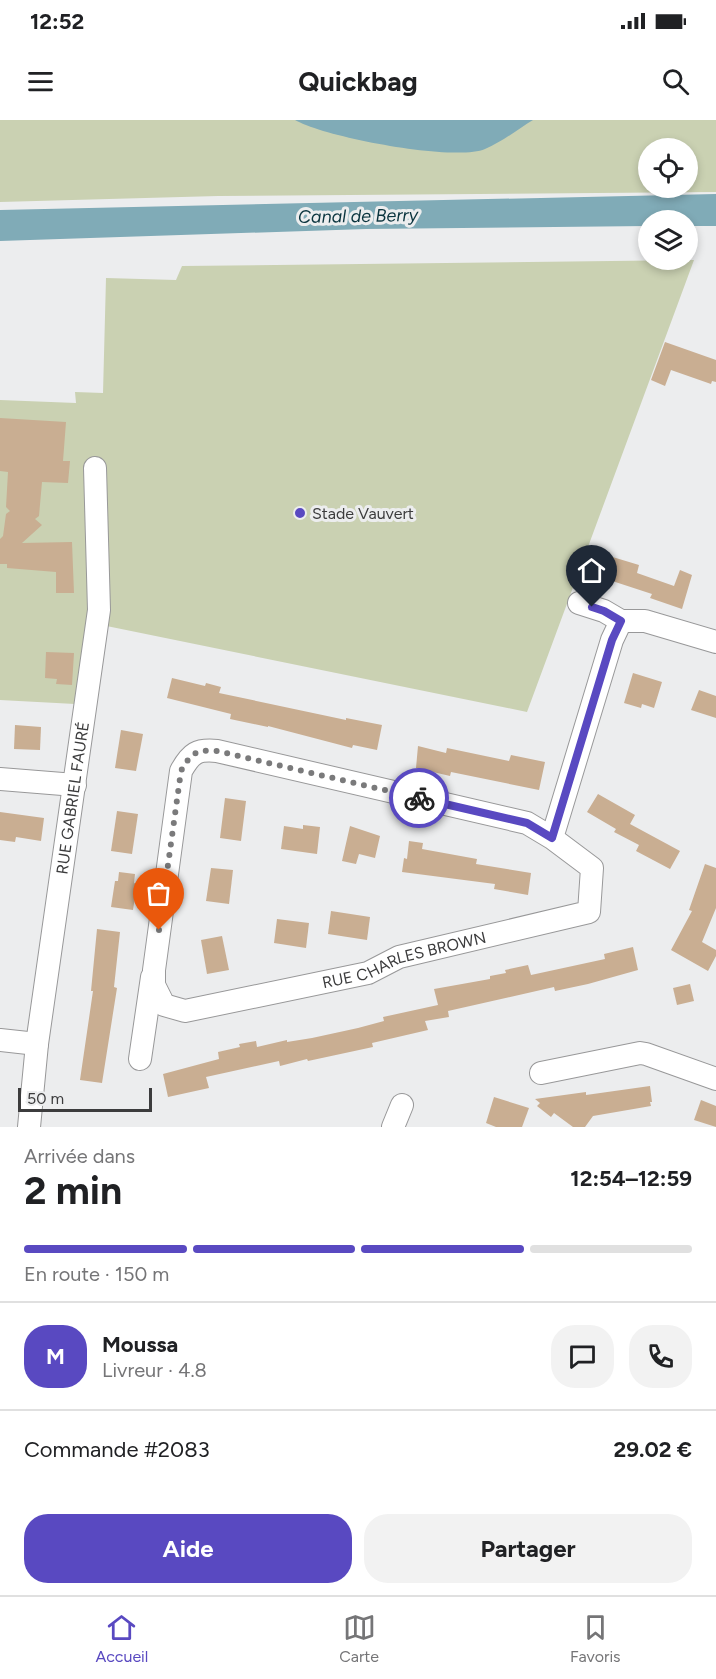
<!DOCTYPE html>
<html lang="fr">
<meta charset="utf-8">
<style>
:root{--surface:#fff;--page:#f2f2f2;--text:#202124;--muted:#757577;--line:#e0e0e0;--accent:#5949c1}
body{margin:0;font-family:Figtree,sans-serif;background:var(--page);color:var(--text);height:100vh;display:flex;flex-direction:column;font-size:22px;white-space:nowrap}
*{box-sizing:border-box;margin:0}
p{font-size:20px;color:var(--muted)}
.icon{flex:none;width:33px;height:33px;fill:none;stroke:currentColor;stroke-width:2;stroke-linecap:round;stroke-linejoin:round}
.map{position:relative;height:1007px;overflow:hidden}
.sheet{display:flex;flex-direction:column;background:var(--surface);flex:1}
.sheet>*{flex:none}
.tools{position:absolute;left:638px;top:18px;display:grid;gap:12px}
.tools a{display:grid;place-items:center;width:60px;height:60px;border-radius:50%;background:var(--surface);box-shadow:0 3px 9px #0003;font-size:30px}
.scale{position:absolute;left:18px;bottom:15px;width:134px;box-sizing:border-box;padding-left:6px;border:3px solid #3c3c3d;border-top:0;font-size:16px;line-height:21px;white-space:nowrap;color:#3c3c3d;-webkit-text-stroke:4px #ecedee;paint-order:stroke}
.pin{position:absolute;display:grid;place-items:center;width:51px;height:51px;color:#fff;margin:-62px -26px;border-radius:50% 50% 50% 0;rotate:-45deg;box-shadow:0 0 6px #0007}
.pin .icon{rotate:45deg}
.courier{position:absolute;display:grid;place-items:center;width:60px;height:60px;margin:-30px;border:4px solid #5949c1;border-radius:50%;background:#fff;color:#222;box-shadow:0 2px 8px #0007}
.overview em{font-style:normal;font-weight:700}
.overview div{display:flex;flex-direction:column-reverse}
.overview{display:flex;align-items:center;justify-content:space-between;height:102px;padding:0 24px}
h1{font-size:39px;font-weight:700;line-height:45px}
.bar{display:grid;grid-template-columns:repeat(4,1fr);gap:9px 6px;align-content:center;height:72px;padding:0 24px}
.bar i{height:8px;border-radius:4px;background:var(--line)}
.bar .selected{background:var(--accent)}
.bar p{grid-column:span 4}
.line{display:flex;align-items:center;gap:15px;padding:0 24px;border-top:2px solid var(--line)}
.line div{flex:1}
.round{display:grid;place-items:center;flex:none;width:63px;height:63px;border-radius:24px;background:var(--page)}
.cta{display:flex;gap:12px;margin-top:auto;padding:12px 24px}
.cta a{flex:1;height:69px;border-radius:24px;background:var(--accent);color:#fff;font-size:24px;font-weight:700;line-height:69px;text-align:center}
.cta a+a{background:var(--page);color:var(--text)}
.status{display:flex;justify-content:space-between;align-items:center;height:42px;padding:0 30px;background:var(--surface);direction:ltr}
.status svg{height:16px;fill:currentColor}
header{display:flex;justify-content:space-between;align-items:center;height:78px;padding:0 24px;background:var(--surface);font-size:27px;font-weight:700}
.tab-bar{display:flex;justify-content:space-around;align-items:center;height:84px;border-top:2px solid var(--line);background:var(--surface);font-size:16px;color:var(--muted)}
.tab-bar a{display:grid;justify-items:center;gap:3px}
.tab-bar .selected{color:var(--accent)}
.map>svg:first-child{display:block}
</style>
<div class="status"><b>12:52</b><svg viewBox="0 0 49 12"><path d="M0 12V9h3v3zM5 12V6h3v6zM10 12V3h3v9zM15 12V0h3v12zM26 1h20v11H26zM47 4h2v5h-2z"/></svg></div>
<header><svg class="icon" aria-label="menu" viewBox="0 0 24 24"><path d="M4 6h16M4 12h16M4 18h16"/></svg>Quickbag<svg class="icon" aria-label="search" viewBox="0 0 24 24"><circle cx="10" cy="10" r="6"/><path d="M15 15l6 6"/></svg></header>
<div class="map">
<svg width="716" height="1007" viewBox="0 0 716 1007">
<rect width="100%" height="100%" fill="#ecedee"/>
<!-- green -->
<g fill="#cad1b2" fill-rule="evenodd">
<path d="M 0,0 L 716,0 L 716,72 L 218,76 L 0,82 ZM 648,28 L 687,28 L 687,68 L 648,68 Z"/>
<path d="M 694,140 L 527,592 L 87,502 L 75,584 L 0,580 L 0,280 L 76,283 L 75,272 L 103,273 L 106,158 L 176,160 L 182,146 Z"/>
</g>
<!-- water -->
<g fill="#80abb7">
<path d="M 295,0 L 533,0 C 518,9 502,22 485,29 C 454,42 324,17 295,0 Z"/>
<path d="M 716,74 L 716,106 L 687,106 L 687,100 L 648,100 L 648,106 L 366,109 L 0,121 L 0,90 Z"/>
</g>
<!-- building -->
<g fill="#c9ae92">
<path d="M 665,222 L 716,240 L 716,262 L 712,261 L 711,264 L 671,250 L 665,266 L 651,260 Z"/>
<path d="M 0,298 L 66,302 L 63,341 L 70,341 L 68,363 L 42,362 L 39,396 L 35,399 L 42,405 L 22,423 L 72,422 L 74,473 L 56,473 L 56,452 L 7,448 L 7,444 L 0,444 L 0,419 L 3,416 L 6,394 L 10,391 L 6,387 L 8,352 L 0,351 Z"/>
<path d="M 606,435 L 639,445 L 637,453 L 674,466 L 680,450 L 692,455 L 682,489 L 650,478 L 652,474 L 600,457 Z"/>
<path d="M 46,532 L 74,533 L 72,565 L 56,564 L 57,559 L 45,558 Z"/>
<path d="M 633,553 L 662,562 L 654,588 L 642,584 L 641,588 L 624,583 Z"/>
<path d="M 172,558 L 205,566 L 206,563 L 221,567 L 219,573 L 346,600 L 346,598 L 382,605 L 377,630 L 353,625 L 352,628 L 268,606 L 268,607 L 230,599 L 231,594 L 167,578 Z"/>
<path d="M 699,570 L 716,576 L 716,598 L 691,590 Z"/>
<path d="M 15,605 L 41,607 L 40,630 L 14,629 Z"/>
<path d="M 121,610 L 143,614 L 136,651 L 115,648 Z"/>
<path d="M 418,626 L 446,633 L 447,628 L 509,641 L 511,635 L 545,642 L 539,670 L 451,652 L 450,656 L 416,648 Z"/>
<path d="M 598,674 L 635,695 L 630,704 L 680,731 L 670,749 L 636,731 L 639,725 L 614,712 L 616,709 L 587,692 Z"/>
<path d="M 225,678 L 246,681 L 241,721 L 220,718 Z"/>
<path d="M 117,691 L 138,694 L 132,734 L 111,731 Z"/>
<path d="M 0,692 L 44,698 L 41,721 L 16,717 L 15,722 L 0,720 Z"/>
<path d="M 303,705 L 320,707 L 317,734 L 281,729 L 284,706 L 303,709 Z"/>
<path d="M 350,706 L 380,716 L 375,738 L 359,734 L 356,744 L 342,741 Z"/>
<path d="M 409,721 L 423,723 L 422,729 L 477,739 L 476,744 L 531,753 L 528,775 L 494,769 L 495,764 L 402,752 L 404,738 L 407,739 Z"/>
<path d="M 705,744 L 716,748 L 716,788 L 702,822 L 716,830 L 716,836 L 708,851 L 671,830 L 692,791 L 689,790 Z"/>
<path d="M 211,748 L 233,750 L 229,784 L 206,781 Z"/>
<path d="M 119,752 L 135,754 L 134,763 L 137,764 L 133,790 L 111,787 L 115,761 L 118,761 Z"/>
<path d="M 331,791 L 370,797 L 367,820 L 328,814 Z"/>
<path d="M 277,799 L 309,803 L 306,828 L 274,823 Z"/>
<path d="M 97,809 L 120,812 L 114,867 L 117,868 L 102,963 L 80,960 L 93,871 L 91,871 Z"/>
<path d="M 222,816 L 229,850 L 207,854 L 201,820 Z"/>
<path d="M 633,827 L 638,850 L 588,864 L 555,871 L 554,867 L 448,891 L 449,897 L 425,901 L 428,910 L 372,923 L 373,927 L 308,941 L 307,939 L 280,946 L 279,941 L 206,957 L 209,968 L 168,977 L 163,954 L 219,939 L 218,932 L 240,927 L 239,924 L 256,921 L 257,927 L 287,920 L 287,922 L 312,918 L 358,908 L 384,901 L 383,897 L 438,885 L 434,869 L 490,859 L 490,856 L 506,853 L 505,850 L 528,845 L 531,855 L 605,839 L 604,834 Z"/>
<path d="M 690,864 L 694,881 L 677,885 L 673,868 Z"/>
<path d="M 650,966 L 652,982 L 650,982 L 651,986 L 593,996 L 585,1007 L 573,1007 L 554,993 L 551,997 L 537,986 L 540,983 L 535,979 L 586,972 L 586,975 Z"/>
<path d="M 494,977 L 529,988 L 522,1007 L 496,1007 L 486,1003 Z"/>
<path d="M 701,980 L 716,986 L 716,1007 L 694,1000 Z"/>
</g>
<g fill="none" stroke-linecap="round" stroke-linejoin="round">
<!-- minor casing -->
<g stroke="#989899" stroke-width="24">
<g id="minor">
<path d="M 579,483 L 604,491 L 621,501 L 645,501 L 716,522"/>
<path d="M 0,659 L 75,665"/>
<path id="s1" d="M 552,718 L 527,703 L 217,631 C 197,629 191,633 181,651 L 154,850 L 154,865 L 164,885 L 185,891 L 368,853 L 399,837 L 589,792 L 592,748 L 552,718 L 612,520 L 621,501"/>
<path d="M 0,920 L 37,924"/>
<path d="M 140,939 L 152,857"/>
<path d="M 541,953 L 640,933 L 646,934 L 716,959"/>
<path id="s2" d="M 29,1007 L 37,924 L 99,490 L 95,348"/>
<path d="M 393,1007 L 402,985"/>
</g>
</g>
<!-- minor -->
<use href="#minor" stroke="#fff" stroke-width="22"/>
</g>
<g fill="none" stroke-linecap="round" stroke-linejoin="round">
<!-- done -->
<path stroke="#7a7a7b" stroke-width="6" stroke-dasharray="0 10.8" d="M 159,810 L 181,651 C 191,633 197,629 217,631 L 419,678"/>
<!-- route -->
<path stroke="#5949c1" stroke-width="8" d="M 419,678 L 527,703 L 552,718 L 612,520 L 621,501 L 604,491 L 592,487"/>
</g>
<!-- markers -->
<circle fill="#5949c1" stroke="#ecedee" stroke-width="2" cx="300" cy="393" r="6"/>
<g text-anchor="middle" stroke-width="6" stroke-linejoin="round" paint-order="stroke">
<!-- poi labels -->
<g font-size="16" fill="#3c3c3d" stroke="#ecedee" text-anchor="start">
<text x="312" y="399">Stade Vauvert</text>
</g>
<!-- street labels -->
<g font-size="16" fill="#3c3c3d" stroke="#ecedee">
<text dy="6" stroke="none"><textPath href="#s2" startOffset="332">RUE GABRIEL FAURÉ</textPath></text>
<text dy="6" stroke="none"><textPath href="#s1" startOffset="878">RUE CHARLES BROWN</textPath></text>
</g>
<!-- water labels -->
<g font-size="18" font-style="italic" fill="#0a343e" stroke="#ecedee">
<text transform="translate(358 96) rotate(-1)" y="6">Canal de Berry</text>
</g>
</g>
</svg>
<div class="tools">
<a><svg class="icon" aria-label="locate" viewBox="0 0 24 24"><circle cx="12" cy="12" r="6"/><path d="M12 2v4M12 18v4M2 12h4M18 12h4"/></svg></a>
<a><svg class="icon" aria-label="layers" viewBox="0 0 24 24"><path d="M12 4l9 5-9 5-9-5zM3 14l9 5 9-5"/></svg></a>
</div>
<div class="scale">50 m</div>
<div class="pin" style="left:159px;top:810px;background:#ea580c"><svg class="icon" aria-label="bag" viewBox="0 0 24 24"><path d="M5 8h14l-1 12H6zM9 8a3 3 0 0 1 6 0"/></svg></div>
<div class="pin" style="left:592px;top:487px;background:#1f2937"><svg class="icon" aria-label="home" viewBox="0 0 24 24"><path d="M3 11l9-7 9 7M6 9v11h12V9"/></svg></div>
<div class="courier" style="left:419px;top:678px"><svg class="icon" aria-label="bike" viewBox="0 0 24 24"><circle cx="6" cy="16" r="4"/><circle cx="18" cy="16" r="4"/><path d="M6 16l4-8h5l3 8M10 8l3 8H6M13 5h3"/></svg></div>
</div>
<section class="sheet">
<div class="overview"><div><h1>2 min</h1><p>Arrivée dans</p></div><em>12:54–12:59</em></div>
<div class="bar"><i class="selected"></i><i class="selected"></i><i class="selected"></i><i></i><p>En route · 150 m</p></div>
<div class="line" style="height:108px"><b class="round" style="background:var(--accent);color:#fff">M</b><div><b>Moussa</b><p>Livreur · 4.8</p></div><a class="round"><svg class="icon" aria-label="chat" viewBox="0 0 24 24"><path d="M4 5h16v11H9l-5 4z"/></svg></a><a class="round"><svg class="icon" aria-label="phone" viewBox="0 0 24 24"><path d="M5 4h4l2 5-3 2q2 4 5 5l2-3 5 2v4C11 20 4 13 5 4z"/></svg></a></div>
<div class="line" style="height:78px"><div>Commande #2083</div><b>29.02 €</b></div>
<div class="cta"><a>Aide</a><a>Partager</a></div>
</section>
<nav class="tab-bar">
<a class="selected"><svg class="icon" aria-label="home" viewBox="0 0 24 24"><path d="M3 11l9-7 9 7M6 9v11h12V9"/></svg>Accueil</a>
<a><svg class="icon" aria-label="map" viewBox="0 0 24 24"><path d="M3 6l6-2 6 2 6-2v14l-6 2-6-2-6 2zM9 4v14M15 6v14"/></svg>Carte</a>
<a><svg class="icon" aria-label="saved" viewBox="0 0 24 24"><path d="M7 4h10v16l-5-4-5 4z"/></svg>Favoris</a>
</nav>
